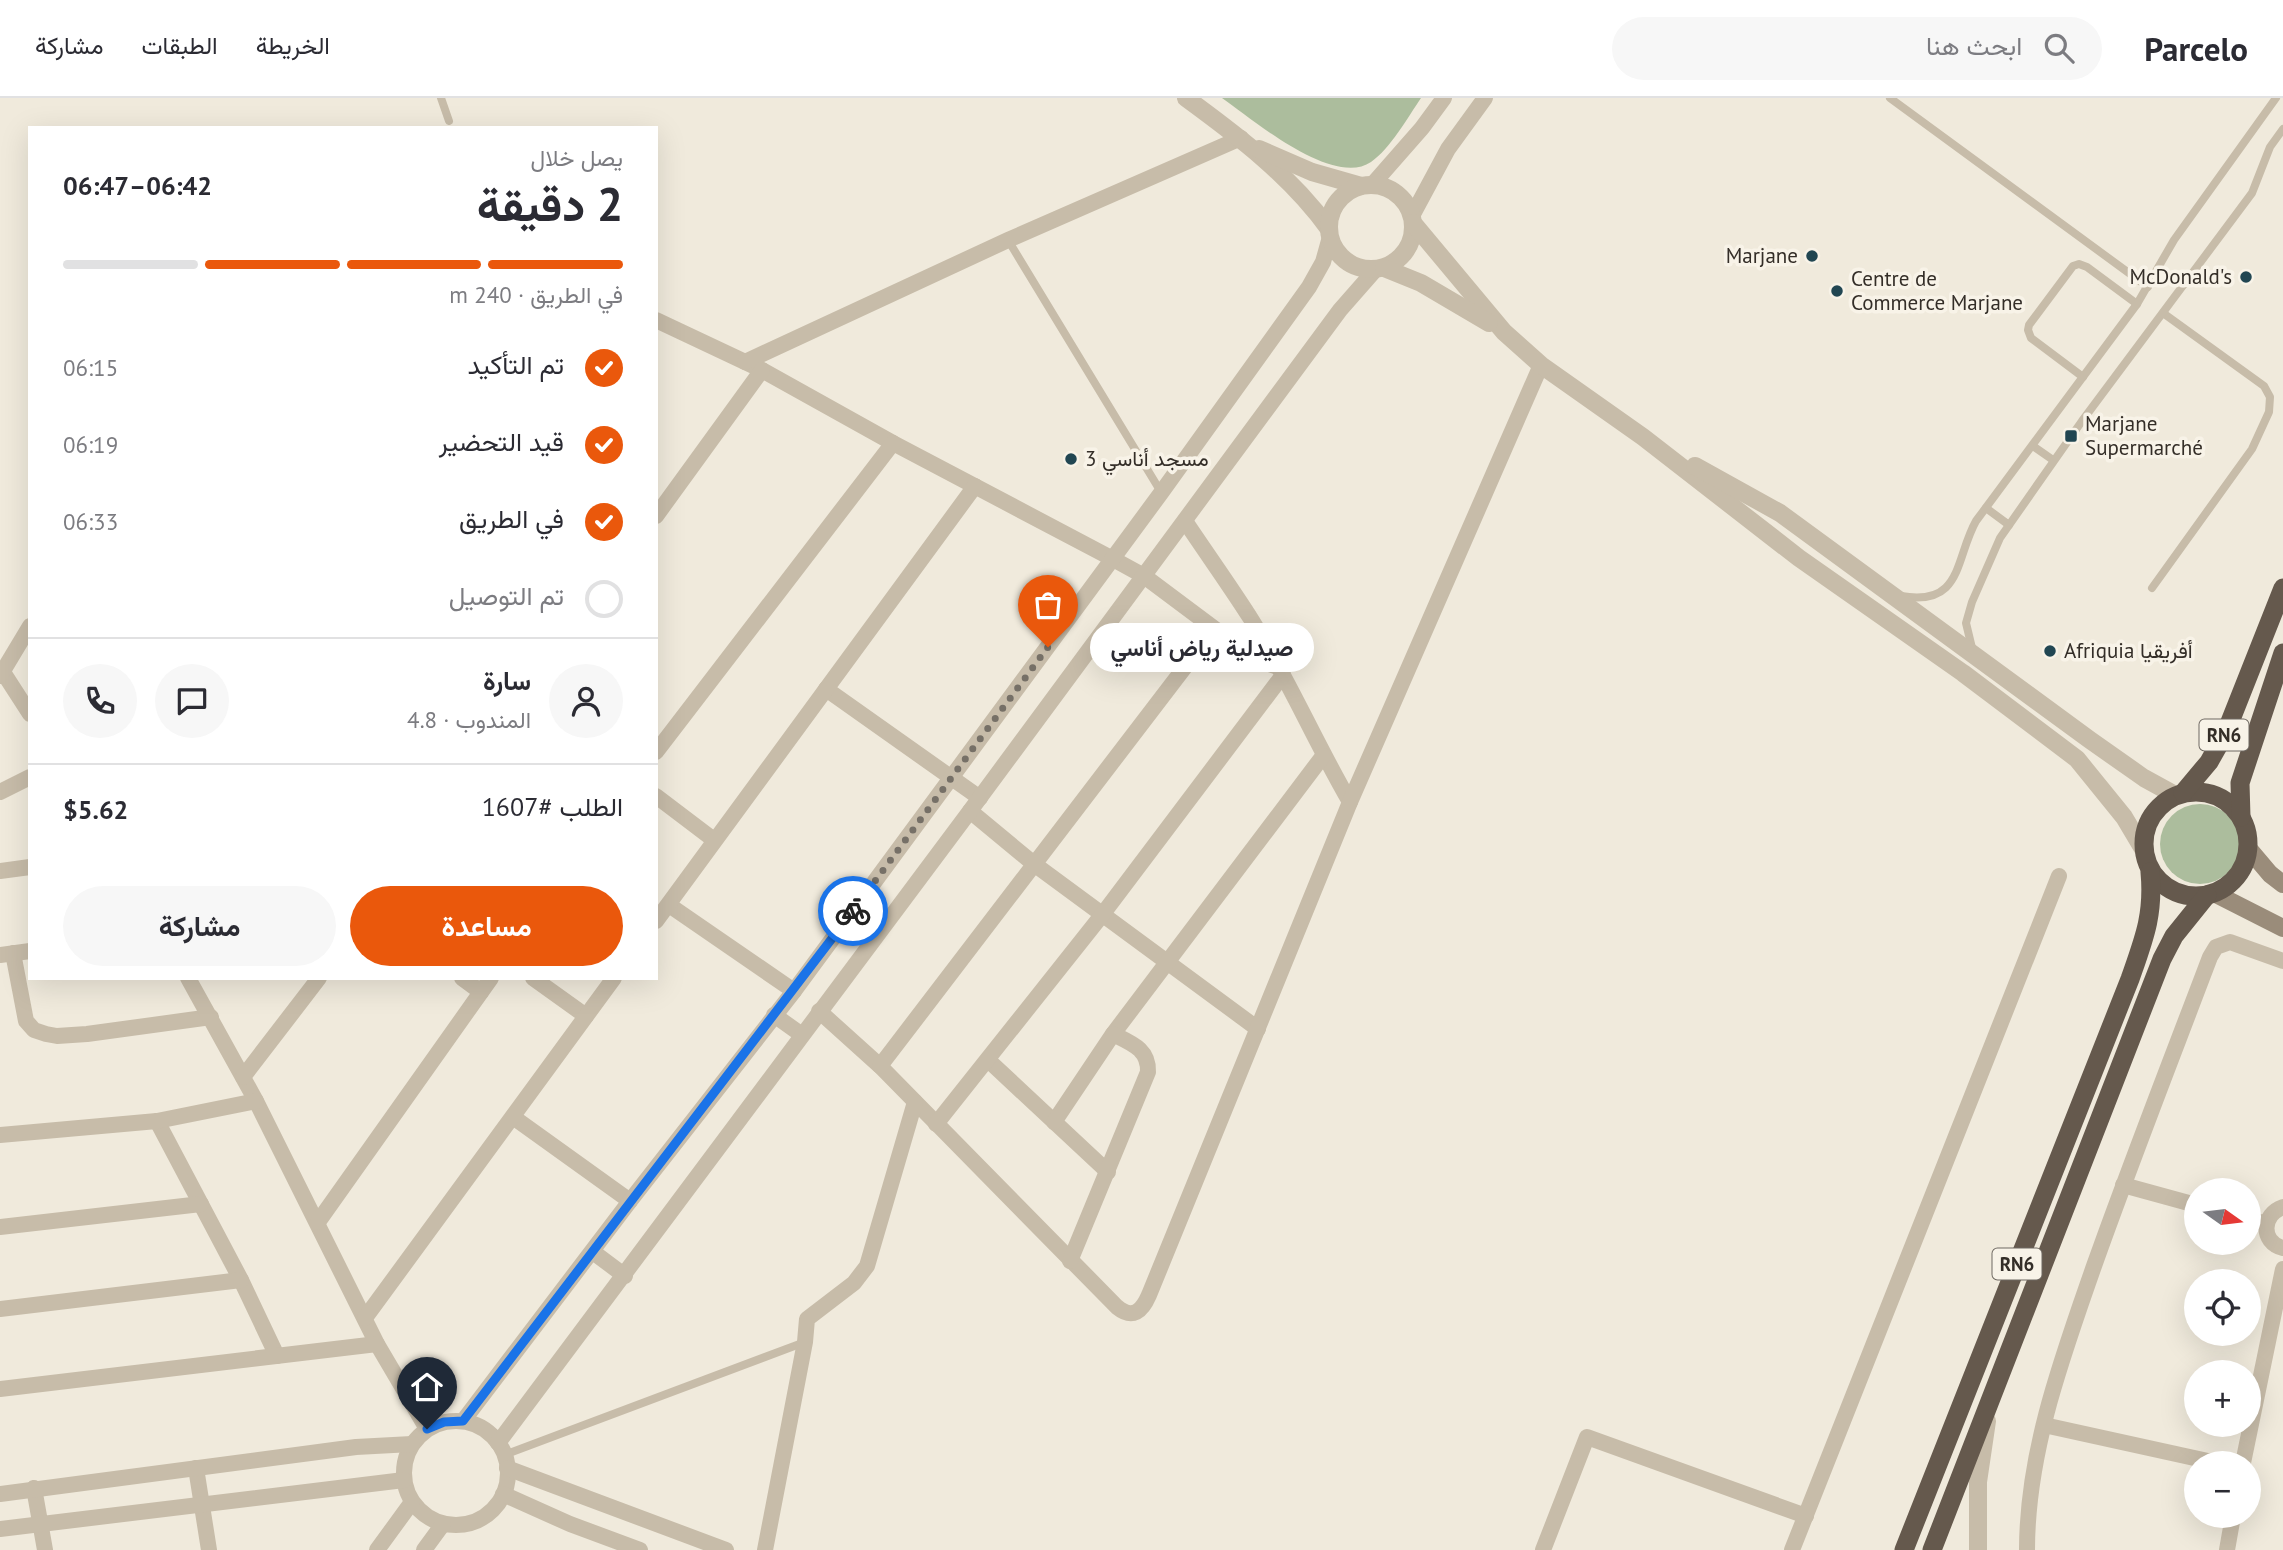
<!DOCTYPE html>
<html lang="ar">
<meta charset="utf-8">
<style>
:root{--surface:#fff;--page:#f7f7f7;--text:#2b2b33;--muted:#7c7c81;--line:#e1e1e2;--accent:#ea580c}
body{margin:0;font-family:"PT Sans",Vazirmatn,sans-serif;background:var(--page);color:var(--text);direction:rtl;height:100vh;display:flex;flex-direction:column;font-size:26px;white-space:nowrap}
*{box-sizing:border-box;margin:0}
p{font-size:23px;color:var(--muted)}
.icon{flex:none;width:38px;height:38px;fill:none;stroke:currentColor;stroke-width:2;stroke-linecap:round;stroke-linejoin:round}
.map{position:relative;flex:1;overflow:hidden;direction:ltr}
.panel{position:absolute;left:28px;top:28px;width:630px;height:854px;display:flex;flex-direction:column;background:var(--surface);border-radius:0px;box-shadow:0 7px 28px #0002;direction:rtl}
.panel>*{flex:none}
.needle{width:46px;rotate:104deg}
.fabs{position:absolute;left:2184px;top:1080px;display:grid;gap:14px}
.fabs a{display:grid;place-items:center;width:77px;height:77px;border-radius:50%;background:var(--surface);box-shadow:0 7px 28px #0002;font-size:35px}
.pin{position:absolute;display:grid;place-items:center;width:60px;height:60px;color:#fff;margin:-72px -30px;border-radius:50% 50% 50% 0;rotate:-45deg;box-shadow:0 0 7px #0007}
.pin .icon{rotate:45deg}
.courier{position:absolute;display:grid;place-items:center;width:70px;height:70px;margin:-35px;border:5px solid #1a73e8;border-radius:50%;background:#fff;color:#222;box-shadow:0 2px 9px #0007}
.bubble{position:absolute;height:49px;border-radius:24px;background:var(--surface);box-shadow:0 7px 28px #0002;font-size:23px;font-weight:700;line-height:49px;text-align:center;direction:rtl}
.overview em{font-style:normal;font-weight:700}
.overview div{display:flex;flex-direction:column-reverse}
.overview{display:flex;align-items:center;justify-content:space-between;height:119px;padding:0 35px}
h1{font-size:46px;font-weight:700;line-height:52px}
.bar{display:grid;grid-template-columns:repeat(4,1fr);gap:10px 7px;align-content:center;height:84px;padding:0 35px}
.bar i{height:9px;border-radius:5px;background:var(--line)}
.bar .on{background:var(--accent)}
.bar p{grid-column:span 4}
.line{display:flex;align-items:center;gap:18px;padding:0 35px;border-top:2px solid var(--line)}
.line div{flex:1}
.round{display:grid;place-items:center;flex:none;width:74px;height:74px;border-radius:37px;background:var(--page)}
ol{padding:0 35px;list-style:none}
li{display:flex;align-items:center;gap:21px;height:77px}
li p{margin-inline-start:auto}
li .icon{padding:7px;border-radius:50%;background:var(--accent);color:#fff;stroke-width:4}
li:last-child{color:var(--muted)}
li i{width:38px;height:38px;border:4px solid var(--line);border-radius:50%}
.cta{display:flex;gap:14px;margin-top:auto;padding:14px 35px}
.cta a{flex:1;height:80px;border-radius:42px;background:var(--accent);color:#fff;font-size:28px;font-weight:700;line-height:80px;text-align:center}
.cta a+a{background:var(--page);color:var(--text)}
header{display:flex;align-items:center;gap:42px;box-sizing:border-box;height:98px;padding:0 35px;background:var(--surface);border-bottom:2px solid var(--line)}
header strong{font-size:33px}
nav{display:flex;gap:38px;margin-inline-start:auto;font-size:24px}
.search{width:490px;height:63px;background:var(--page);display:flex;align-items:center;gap:18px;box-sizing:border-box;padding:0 24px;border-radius:38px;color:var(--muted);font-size:26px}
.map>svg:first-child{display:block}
</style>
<header>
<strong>Parcelo</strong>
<div class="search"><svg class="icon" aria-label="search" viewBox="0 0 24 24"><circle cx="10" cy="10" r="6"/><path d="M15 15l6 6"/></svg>ابحث هنا</div>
<nav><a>الخريطة</a><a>الطبقات</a><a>مشاركة</a></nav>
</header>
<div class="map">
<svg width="2283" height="1452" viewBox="0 0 2283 1452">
<rect width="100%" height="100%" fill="#f0eadc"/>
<!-- green -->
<g fill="#acbd9d">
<path d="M 1222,0 L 1421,0 C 1408,19 1390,51 1371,64 C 1333,90 1252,21 1222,0 Z"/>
<circle cx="2200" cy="746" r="40"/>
</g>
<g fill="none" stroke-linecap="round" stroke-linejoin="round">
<!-- service -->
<g stroke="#c7bca9" stroke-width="8">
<path d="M 441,0 L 449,23"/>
<path d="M 1890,0 L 2148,189"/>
<path d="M 1008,142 L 1161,394"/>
<path d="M 2083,279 L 2031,240 L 2028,232 L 2029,227 L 2073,168 L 2079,166 L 2087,169 L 2137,206"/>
<path d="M 2033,348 L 2053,362"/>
<path d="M 1986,410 L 2009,427"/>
<path d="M 2152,490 L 2252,351 L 2269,314 L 2270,299 L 2264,288 L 2163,215"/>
<path d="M 1901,498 C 1963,509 1955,460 1976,423 L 2137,206 L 2174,142 L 2276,0"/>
<path d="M 1972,550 L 1966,525 L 1972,504 L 2000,440 L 2082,323 L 2252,95 L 2270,49 L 2283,31"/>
<path d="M 504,1357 L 805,1244"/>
</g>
<!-- minor -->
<g stroke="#c7bca9" stroke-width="16">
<path d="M 1372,87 L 1422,30 L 1444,0"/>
<path d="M 1412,118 L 1448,51 L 1485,0"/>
<path d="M 656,222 L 762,272 L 893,345 L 1113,461 L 1144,478 L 1255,561 L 1278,569"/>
<path d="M 745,264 L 1008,142 L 1241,40"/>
<path d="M 656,418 L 762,272"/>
<path d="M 1185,423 C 1207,456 1230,488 1251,521 C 1288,580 1315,644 1350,704"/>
<path d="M 3,574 L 30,616"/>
<path d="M 0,578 L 30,528"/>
<path d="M 826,591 L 980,700"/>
<path d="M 656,654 L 893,345"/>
<path d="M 0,694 L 30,679"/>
<path d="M 656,698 L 714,742"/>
<path d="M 970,713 L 1034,766 L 1258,931"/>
<path d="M 0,773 L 30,769"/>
<path d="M 669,807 L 794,893"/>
<path d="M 656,823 L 975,388"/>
<path d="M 13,855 L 26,923 L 34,932 L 46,936 L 57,938 L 87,936 L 211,919"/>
<path d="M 0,857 L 30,853"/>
<path d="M 188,880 L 256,1003 L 377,1246 L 427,1331"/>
<path d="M 462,880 L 481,894"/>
<path d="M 533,880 L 586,918"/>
<path d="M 819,913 L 880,968 L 1117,1209 C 1133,1222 1142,1213 1149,1197 L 1350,704 L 1541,267"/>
<path d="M 774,917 L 802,937"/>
<path d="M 988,962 L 1108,1074"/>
<path d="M 880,968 L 1214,531"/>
<path d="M 243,979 L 319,880"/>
<path d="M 513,1019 L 630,1103"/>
<path d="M 157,1023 L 241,1182 L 277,1258"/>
<path d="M 1054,1024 L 1113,936 L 1323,658"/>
<path d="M 936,1026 L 1102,817 L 1283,577"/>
<path d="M 0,1037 L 157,1023 L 256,1003"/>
<path d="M 2123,1087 L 2196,1107"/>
<path d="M 2283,1109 C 2262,1116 2260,1144 2283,1150"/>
<path d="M 2249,1121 L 2266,1126"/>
<path d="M 318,1124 L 491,880"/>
<path d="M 0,1129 L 201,1106"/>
<path d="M 593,1154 L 625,1178"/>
<path d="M 1070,1163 L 1148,974 C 1149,951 1131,945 1113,936"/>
<path d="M 0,1211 L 241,1182"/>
<path d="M 365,1220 L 614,880"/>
<path d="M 0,1291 L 377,1246"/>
<path d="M 463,1323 L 630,1103 L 794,893 L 1161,395 L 1309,189 L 1323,164 L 1330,139"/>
<circle cx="456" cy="1375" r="52"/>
<path d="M 2044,1327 L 2217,1365"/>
<path d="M 498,1345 L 970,713 L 1340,212 L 1376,171"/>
<path d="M 2243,1365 L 2283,1171"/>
<path d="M 196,1370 L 209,1452"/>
<path d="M 507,1370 L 726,1452"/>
<path d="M 34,1390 L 45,1452"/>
<path d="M 0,1396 L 356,1349 L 412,1346"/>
<path d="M 503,1396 L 570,1426 L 640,1452"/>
<path d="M 0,1431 L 404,1382"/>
<path d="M 377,1452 L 412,1404"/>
<path d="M 424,1452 L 443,1426"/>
<path d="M 765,1452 L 805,1244 L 807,1221 L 854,1185 L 867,1168 L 915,1004"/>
<path d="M 1543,1452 L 1587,1339 L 1806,1418"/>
<path d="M 1792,1452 L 2059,778"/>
<path d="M 2027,1452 C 2027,1354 2062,1260 2094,1168 C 2131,1064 2171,962 2210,859 L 2216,849 L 2230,844 L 2283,863"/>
<path d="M 2227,1452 L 2233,1418"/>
</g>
<!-- tertiary -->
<g stroke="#c7bca9" stroke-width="18">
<path d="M 1186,0 C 1238,38 1291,78 1329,131"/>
<path d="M 1259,51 L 1312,74 L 1361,88"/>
<circle cx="1371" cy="129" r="42"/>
<path d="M 1413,125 L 1504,234 L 1541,267 L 1643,339 L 1799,460 L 1963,575 L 2077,661 L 2124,719 L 2143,751"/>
<path d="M 1384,170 L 1421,185 L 1489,225"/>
<path d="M 1695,368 L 1780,415 L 2090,642 L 2144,680 L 2175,697"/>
<path d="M 1978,1452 L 1978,1384 L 1987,1323"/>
</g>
<!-- secondary -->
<g stroke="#9a8c7a" stroke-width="18">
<path d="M 2248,750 L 2270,776 L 2283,786"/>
<path d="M 2214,795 L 2283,830"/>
</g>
<!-- trunk -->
<g stroke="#65594d" stroke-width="19">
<circle cx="2196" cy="746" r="52"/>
<path d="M 2183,695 L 2209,664 L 2226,634 L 2283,490"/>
<path d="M 2241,719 L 2240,685 L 2283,555"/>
<path d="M 1904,1452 L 2130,881 C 2144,841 2154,817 2150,774"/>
<path d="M 1932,1452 L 2162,861 L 2174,838 L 2207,797"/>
</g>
</g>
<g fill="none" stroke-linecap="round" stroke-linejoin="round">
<!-- done -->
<path stroke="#767067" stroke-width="7" stroke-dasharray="0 12.6" d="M 853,813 L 1048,549"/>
<!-- route -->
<path stroke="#1a73e8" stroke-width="9" d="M 427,1331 L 444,1324 L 463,1323 L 853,813"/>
</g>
<!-- markers -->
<g fill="#214652" stroke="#f8f3e8" stroke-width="2.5">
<circle cx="1812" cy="158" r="7"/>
<circle cx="2246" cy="179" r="7"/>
<circle cx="1837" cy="193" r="7"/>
<rect x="2064" y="331" width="14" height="14" rx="3.5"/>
<circle cx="1071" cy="361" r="7"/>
<circle cx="2050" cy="553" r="7"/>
</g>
<g text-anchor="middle" stroke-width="7" stroke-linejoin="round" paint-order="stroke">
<!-- shield labels -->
<g fill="#f8f3e8" stroke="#6f6962" stroke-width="2">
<rect x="2199.5" y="621.5" width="49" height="31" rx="5"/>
<rect x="1992.5" y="1150.5" width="49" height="31" rx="5"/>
</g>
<g font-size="19" font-weight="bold" fill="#342e28">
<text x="2224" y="644">RN6</text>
<text x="2017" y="1173">RN6</text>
</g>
<!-- poi labels -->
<g font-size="21" fill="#342e28" stroke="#f8f3e8" text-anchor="start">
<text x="1798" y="165" text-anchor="end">Marjane</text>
<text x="2232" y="186" text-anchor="end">McDonald's</text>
<text x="1851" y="188">Centre de<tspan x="1851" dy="24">Commerce Marjane</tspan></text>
<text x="2085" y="333">Marjane<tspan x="2085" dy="24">Supermarché</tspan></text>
<text x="1085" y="368">مسجد أناسي 3</text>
<text x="2064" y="560">Afriquia أفريقيا</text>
</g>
</g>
</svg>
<div class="fabs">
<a><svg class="needle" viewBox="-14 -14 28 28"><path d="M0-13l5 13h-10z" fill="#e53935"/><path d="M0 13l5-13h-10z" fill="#7c7c81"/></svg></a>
<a><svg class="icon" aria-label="locate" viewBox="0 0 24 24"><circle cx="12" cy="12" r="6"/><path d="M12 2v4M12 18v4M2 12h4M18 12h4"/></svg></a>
<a>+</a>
<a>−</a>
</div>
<div class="pin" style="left:1048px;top:549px;background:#ea580c"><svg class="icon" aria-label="bag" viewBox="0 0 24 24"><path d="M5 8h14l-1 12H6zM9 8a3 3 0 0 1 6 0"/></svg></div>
<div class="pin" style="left:427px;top:1331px;background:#1f2937"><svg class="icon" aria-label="home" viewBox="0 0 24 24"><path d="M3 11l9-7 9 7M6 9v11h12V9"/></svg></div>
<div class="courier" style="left:853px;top:813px"><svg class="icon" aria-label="bike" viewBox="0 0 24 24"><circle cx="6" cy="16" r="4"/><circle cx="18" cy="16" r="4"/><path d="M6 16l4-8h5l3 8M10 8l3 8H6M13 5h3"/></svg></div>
<div class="bubble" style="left:1090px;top:525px;width:224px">صيدلية رياض أناسي</div>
<section class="panel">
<div class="overview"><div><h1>2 دقيقة</h1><p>يصل خلال</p></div><em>06:42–06:47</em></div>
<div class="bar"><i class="on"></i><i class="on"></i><i class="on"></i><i></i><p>في الطريق · 240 m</p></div>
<ol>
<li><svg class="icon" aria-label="check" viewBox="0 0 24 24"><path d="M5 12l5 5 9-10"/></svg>تم التأكيد<p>06:15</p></li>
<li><svg class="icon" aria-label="check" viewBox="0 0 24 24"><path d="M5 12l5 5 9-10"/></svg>قيد التحضير<p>06:19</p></li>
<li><svg class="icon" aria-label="check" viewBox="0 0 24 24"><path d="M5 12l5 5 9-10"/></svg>في الطريق<p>06:33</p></li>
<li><i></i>تم التوصيل</li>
</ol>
<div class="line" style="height:126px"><a class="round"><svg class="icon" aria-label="person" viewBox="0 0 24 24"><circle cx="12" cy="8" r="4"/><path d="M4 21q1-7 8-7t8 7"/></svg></a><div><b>سارة</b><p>المندوب · 4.8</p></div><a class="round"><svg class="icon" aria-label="chat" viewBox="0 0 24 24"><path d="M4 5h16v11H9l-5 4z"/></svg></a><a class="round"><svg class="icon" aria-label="phone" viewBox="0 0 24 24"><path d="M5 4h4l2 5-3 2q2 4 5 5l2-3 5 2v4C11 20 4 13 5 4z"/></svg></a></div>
<div class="line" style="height:91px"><div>الطلب #1607</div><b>$5.62</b></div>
<div class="cta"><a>مساعدة</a><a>مشاركة</a></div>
</section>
</div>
